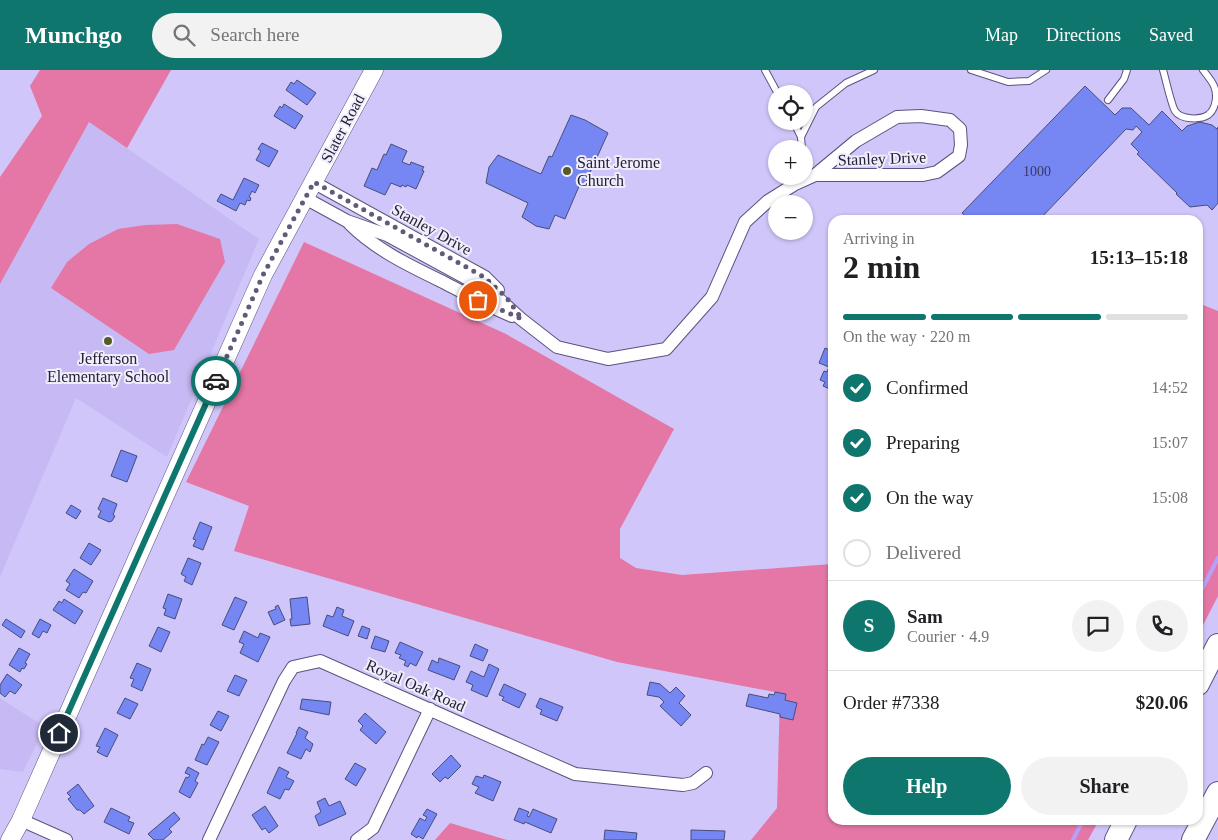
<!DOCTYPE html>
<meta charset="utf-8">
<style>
:root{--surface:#fff;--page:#f2f2f2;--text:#202124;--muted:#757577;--line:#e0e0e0;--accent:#0f766e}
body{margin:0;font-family:Georgia,serif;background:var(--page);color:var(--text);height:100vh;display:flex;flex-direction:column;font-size:19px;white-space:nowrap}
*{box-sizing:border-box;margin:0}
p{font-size:16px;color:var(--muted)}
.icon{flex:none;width:28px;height:28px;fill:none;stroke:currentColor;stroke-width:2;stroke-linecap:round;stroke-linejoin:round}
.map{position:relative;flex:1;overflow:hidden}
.panel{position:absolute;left:828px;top:145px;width:375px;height:610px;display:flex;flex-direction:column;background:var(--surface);border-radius:15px;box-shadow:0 1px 4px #0004}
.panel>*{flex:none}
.fabs{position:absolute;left:768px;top:15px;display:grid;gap:10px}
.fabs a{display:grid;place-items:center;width:45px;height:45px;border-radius:50%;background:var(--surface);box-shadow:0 1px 4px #0004;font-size:25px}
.pin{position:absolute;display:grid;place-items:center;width:42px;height:42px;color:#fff;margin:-21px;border:2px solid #fff;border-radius:50%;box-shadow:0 1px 5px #0007}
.courier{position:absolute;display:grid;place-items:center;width:50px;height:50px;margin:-25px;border:4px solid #0f766e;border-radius:50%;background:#fff;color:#222;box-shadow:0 1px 6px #0007}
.headline em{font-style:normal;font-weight:800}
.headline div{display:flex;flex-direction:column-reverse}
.headline{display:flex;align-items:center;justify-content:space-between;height:85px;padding:0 15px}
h1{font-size:32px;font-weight:800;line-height:38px}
.bar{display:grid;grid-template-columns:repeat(4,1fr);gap:8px 5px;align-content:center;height:60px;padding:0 15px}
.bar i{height:6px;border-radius:4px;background:var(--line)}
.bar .active{background:var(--accent)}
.bar p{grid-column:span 4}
.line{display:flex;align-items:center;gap:12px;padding:0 15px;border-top:1px solid var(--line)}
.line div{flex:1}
.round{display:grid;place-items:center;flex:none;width:52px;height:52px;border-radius:26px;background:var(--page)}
ol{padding:0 15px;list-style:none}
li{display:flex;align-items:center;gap:15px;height:55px}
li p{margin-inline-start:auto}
li .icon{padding:5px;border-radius:50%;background:var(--accent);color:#fff;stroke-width:4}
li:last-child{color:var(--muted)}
li i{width:28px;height:28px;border:2px solid var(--line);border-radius:50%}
.action{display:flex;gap:10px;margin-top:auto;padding:10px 15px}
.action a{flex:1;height:58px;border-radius:30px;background:var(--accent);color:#fff;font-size:20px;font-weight:800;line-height:58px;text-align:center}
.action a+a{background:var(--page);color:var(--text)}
header{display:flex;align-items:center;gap:30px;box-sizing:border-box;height:70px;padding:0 25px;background:var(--accent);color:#fff}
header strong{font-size:24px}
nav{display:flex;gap:28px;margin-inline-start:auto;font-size:18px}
.search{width:350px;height:45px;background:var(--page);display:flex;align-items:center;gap:12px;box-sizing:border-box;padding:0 18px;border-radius:28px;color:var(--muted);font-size:19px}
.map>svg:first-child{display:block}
</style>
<header>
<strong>Munchgo</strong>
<div class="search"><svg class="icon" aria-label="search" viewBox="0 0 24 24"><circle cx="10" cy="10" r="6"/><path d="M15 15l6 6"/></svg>Search here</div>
<nav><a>Map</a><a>Directions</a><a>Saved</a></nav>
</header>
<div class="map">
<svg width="1218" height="770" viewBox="0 0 1218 770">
<rect width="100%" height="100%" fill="#d1c6fa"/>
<!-- built -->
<g fill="#c7baf4">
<path d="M 89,52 L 259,169 L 167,387 L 76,328 L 0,507 L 0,214 Z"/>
<path d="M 0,628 L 45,657 L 23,702 L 0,699 Z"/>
</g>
<!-- green -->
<g fill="#e477a5">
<path d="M 40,0 L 171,0 L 127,78 L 89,52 L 0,214 L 0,107 L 42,46 L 30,16 Z"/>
<path d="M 177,154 L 220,169 L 225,192 L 174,280 L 149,284 L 51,218 L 67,192 L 89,174 L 118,159 L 145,155 Z"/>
<path d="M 304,172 L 506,264 L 674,359 L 620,459 L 620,488 L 636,498 L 682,505 L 832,494 L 832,750 L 1099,750 L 1088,770 L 751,770 L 777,738 L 780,623 L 617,592 L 234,481 L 249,436 L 186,412 Z"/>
<path d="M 1198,233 L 1218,241 L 1218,526 L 1198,565 Z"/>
<path d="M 450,753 L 507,770 L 435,770 Z"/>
</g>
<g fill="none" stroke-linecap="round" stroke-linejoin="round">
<!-- stream -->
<g stroke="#b7a0fb" stroke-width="4">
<path d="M 1198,527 L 1218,488"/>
<path d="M 1073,770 L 1083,750"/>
</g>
</g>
<!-- building -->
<g fill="#7686f2" stroke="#464e7a">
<path d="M 297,10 L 316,23 L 307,35 L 286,20 L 291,12 L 294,14 Z"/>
<path d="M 1085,16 L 1115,45 L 1122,38 L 1131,38 L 1149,55 L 1162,41 L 1182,61 L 1187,56 L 1200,52 L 1212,55 L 1217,59 L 1218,57 L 1218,133 L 1212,140 L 1207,135 L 1190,137 L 1176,124 L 1177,123 L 1137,84 L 1139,82 L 1131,74 L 1142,62 L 1136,56 L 1133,60 L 1126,59 L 1039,150 L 970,150 L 962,143 Z"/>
<path d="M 284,34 L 303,46 L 295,59 L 274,46 L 280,36 L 282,38 Z"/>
<path d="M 571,45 L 585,50 L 608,63 L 584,116 L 580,114 L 565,149 L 555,145 L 549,159 L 536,156 L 522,147 L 528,133 L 486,113 L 489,97 L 498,85 L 541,104 L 549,86 L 552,87 Z"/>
<path d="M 262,73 L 278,81 L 269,97 L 256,90 L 261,81 L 258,79 Z"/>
<path d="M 391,74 L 407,81 L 402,92 L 410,95 L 411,92 L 424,97 L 422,100 L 424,101 L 416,119 L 407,115 L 406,117 L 402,115 L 401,117 L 391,113 L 385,125 L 364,116 L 372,98 L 377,100 L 384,84 L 386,85 Z"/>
<path d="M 244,108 L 259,115 L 255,123 L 252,121 L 249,127 L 251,128 L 250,131 L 247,130 L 245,135 L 240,133 L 236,141 L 217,131 L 221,124 L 233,130 Z"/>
<path d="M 825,278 L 832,281 L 832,320 L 823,316 L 825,312 L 820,310 L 824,301 L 827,302 L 829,297 L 819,293 Z"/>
<path d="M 121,380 L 137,386 L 127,412 L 111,406 Z"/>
<path d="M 103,428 L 117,434 L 113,445 L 115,446 L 112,451 L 109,452 L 98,447 L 101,441 L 98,439 Z"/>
<path d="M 71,435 L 81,441 L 76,449 L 66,443 Z"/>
<path d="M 200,452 L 212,457 L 203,480 L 193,476 L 196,470 L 193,469 Z"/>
<path d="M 89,473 L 101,480 L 91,495 L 80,488 Z"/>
<path d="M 188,488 L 201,493 L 192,515 L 184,511 L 186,507 L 181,504 Z"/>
<path d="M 74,499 L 93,511 L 86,523 L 83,522 L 79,528 L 66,520 L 70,514 L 66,511 Z"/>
<path d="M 168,524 L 182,529 L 175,549 L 164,545 L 166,539 L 163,538 Z"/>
<path d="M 235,527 L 247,532 L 234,560 L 222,555 Z"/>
<path d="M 307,527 L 310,554 L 291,556 L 290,549 L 292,549 L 290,529 Z"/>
<path d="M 64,529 L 83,541 L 75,554 L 53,540 L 59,531 L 62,533 Z"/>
<path d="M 278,535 L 285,550 L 274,555 L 268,542 L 276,539 L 275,537 Z"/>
<path d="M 337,537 L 344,540 L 342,546 L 354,551 L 348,566 L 323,556 L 327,545 L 333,547 Z"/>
<path d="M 6,549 L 25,561 L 21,568 L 2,555 Z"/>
<path d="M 40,549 L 51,555 L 47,563 L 43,561 L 39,568 L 32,564 Z"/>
<path d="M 362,556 L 370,559 L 367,569 L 358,566 Z"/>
<path d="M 158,557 L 170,562 L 161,582 L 149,576 Z"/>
<path d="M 244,561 L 258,568 L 260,563 L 270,567 L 258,592 L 240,583 L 244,574 L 239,572 Z"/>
<path d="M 375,566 L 389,571 L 385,582 L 371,578 Z"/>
<path d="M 400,572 L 423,582 L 416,596 L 410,593 L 408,597 L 404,595 L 406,591 L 399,588 L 401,585 L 395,583 Z"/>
<path d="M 475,574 L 488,580 L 483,591 L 470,586 Z"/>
<path d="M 19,578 L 30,584 L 25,593 L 27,594 L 24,599 L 22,598 L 20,602 L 9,595 Z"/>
<path d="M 439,588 L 460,596 L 454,610 L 428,600 L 432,590 L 438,593 Z"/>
<path d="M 137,593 L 151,599 L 142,621 L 131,616 L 134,609 L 130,608 Z"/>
<path d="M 489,594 L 499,599 L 487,627 L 471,620 L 473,615 L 466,612 L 471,601 L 484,607 Z"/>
<path d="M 7,604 L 22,615 L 15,624 L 10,621 L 5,627 L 0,623 L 0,615 Z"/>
<path d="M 235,605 L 247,610 L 239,626 L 227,621 Z"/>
<path d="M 650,612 L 660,614 L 670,623 L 676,617 L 685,626 L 679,633 L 691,645 L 681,656 L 660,636 L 664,632 L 659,627 L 647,625 Z"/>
<path d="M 504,614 L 526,624 L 519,638 L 502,630 L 504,627 L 499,625 Z"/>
<path d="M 775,622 L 786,624 L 785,630 L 797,633 L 793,650 L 780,647 L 780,644 L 746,636 L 749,624 L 768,628 L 769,624 L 774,625 Z"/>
<path d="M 125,628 L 138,634 L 130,649 L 117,643 Z"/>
<path d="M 540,628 L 563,637 L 557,651 L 540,644 L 542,640 L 536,637 Z"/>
<path d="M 302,629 L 331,632 L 329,645 L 300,639 Z"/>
<path d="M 218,641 L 229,646 L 221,661 L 210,655 Z"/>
<path d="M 365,643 L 386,662 L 376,674 L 360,660 L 363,656 L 358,651 Z"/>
<path d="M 299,657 L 308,662 L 305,668 L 313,674 L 310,682 L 306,679 L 301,689 L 287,683 L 297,663 L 296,663 Z"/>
<path d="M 105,658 L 118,665 L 107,687 L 97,682 L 100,677 L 96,676 Z"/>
<path d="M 208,667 L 219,672 L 207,695 L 195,690 L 202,674 L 204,675 Z"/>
<path d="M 451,685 L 461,696 L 448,709 L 445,707 L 440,712 L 432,704 Z"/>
<path d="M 355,693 L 366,699 L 356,716 L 345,709 Z"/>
<path d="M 188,697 L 199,703 L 195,711 L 198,713 L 190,728 L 179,722 L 186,707 L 188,708 L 190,705 L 185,703 Z"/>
<path d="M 279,697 L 289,702 L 286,707 L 294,711 L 289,720 L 285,719 L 280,729 L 267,723 Z"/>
<path d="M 484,705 L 501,712 L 493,731 L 475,723 L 479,717 L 472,714 L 476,706 L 483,708 Z"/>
<path d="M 78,714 L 94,736 L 84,744 L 80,740 L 77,740 L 68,729 L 71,727 L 67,723 Z"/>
<path d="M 325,728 L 329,736 L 340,731 L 346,744 L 319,756 L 315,746 L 321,742 L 317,732 Z"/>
<path d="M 265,736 L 278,756 L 269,763 L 265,758 L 262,760 L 252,745 Z"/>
<path d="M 111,738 L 130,747 L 128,751 L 134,753 L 129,764 L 104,752 Z"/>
<path d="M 519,738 L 529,742 L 527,746 L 529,747 L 533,739 L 557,749 L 551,763 L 525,752 L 524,754 L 514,750 Z"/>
<path d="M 427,739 L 437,744 L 423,769 L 418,766 L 417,768 L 411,764 L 420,748 L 425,751 L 427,747 L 423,745 Z"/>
<path d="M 174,742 L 180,749 L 169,759 L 172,762 L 163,770 L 154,770 L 148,764 Z"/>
<path d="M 605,760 L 637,763 L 636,770 L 604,770 Z"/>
<path d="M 691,760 L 725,761 L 724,770 L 691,770 Z"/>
</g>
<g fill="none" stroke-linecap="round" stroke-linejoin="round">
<!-- lane casing -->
<g stroke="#5d527f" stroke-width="8">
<g id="lane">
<path d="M 765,0 L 778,24"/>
<path d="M 971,0 L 1008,12 L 1029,11 L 1046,0"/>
<path d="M 1163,0 C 1166,10 1171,34 1175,41 C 1181,50 1200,50 1208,45 C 1216,39 1218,25 1214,16 C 1212,11 1207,5 1203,0"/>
<path d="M 1108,30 L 1124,9 L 1127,0"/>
<path d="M 793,51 L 801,67 L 802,79"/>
<path d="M 801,67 L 816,37 L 846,13 L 874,0"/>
</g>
</g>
<!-- street casing -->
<g stroke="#5d527f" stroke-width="14">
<g id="street">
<path d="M 313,112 L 485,207 L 498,220"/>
<path d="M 305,128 L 347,151 L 387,165 L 490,221 L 521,249 L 557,277 L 608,289 L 666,279 L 712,227 L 745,152 L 768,131 L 795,114 L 815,105 L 923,105 L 937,102 L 959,86 L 961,75 L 960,59 L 950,50 L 921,46 L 897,47 L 856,71 L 815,105"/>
<path d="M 350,154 C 376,180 410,196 443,212 C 466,224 488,236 512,246"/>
<path d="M 21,750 L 66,770"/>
<path d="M 209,770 L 284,611 L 293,597 L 320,591 L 575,704 L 683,715 L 693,713 L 706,703"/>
<path d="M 357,770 L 373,758 L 430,639"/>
</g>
</g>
<!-- secondary casing -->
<g stroke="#5d527f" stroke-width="19">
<path id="secondary" d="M 10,770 L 21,750 L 263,205 L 374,0"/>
</g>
<!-- highway casing -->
<g stroke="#5d527f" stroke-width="24">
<g id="highway">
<path d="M 1198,614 L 1218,575"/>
<path d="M 1116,770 L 1126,750"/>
<path d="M 1193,770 L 1218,723"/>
</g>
</g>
<!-- lane -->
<use href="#lane" stroke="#fff" stroke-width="6"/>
<!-- street -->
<use href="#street" stroke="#fff" stroke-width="12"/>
<!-- secondary -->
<use href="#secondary" stroke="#fff" stroke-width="18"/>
<!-- highway -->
<use href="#highway" stroke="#fff" stroke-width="22"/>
</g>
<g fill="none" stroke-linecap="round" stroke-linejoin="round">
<!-- done -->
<path stroke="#615a79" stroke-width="5" stroke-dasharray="0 9" d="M 216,311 L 263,205 L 314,112 L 484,207 L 506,227 L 522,249 L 478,230"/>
<!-- route -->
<path stroke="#0f766e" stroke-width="6" d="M 59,663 L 216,311"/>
</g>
<!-- markers -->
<g fill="#545a28" stroke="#f0edfd" stroke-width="2">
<circle cx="567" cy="101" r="5"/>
<circle cx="108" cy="271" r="5"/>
</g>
<g text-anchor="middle" stroke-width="4" stroke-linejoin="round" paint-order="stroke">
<!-- number labels -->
<g font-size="14" fill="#393a63">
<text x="1037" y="106">1000</text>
</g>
<!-- street labels -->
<g font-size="16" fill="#252033" stroke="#f0edfd">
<text transform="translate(342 58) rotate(-62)" y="6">Slater Road</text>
<text transform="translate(882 88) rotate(-2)" y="6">Stanley Drive</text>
<text transform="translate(432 159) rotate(29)" y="6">Stanley Drive</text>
<text transform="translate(416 615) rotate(24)" y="6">Royal Oak Road</text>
</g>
<!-- poi labels -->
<g font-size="16" fill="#252033" stroke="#f0edfd" text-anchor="start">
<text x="577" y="98">Saint Jerome<tspan x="577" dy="18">Church</tspan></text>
<text x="108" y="294" text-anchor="middle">Jefferson<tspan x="108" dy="18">Elementary School</tspan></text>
</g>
</g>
</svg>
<div class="fabs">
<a><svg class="icon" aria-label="locate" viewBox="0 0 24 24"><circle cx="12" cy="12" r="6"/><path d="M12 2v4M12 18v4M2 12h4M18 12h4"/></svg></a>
<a>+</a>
<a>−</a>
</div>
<div class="pin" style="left:478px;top:230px;background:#ea580c"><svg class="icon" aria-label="bag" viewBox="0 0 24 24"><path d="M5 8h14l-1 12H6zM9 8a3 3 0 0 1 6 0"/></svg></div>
<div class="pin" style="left:59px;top:663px;background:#1f2937"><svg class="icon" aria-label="home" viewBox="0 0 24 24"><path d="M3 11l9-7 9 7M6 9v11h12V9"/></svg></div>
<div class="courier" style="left:216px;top:311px"><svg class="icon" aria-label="car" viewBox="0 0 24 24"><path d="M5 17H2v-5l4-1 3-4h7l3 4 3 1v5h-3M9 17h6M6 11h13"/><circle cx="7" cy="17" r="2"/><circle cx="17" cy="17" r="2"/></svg></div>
<section class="panel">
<div class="headline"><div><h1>2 min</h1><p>Arriving in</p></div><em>15:13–15:18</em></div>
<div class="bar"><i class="active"></i><i class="active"></i><i class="active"></i><i></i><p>On the way · 220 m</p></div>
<ol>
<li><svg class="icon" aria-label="check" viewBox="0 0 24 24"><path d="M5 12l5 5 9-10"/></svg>Confirmed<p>14:52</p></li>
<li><svg class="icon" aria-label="check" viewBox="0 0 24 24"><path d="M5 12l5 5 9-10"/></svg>Preparing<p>15:07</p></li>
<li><svg class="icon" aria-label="check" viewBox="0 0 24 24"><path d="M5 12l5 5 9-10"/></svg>On the way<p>15:08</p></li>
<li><i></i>Delivered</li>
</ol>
<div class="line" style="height:90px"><b class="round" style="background:var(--accent);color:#fff">S</b><div><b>Sam</b><p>Courier · 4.9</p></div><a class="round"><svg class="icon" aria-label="chat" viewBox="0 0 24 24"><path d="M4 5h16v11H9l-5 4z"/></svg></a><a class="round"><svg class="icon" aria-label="phone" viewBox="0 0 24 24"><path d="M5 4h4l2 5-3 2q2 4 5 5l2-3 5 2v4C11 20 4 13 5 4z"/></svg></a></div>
<div class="line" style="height:65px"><div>Order #7338</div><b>$20.06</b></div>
<div class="action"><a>Help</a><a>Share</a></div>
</section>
</div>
